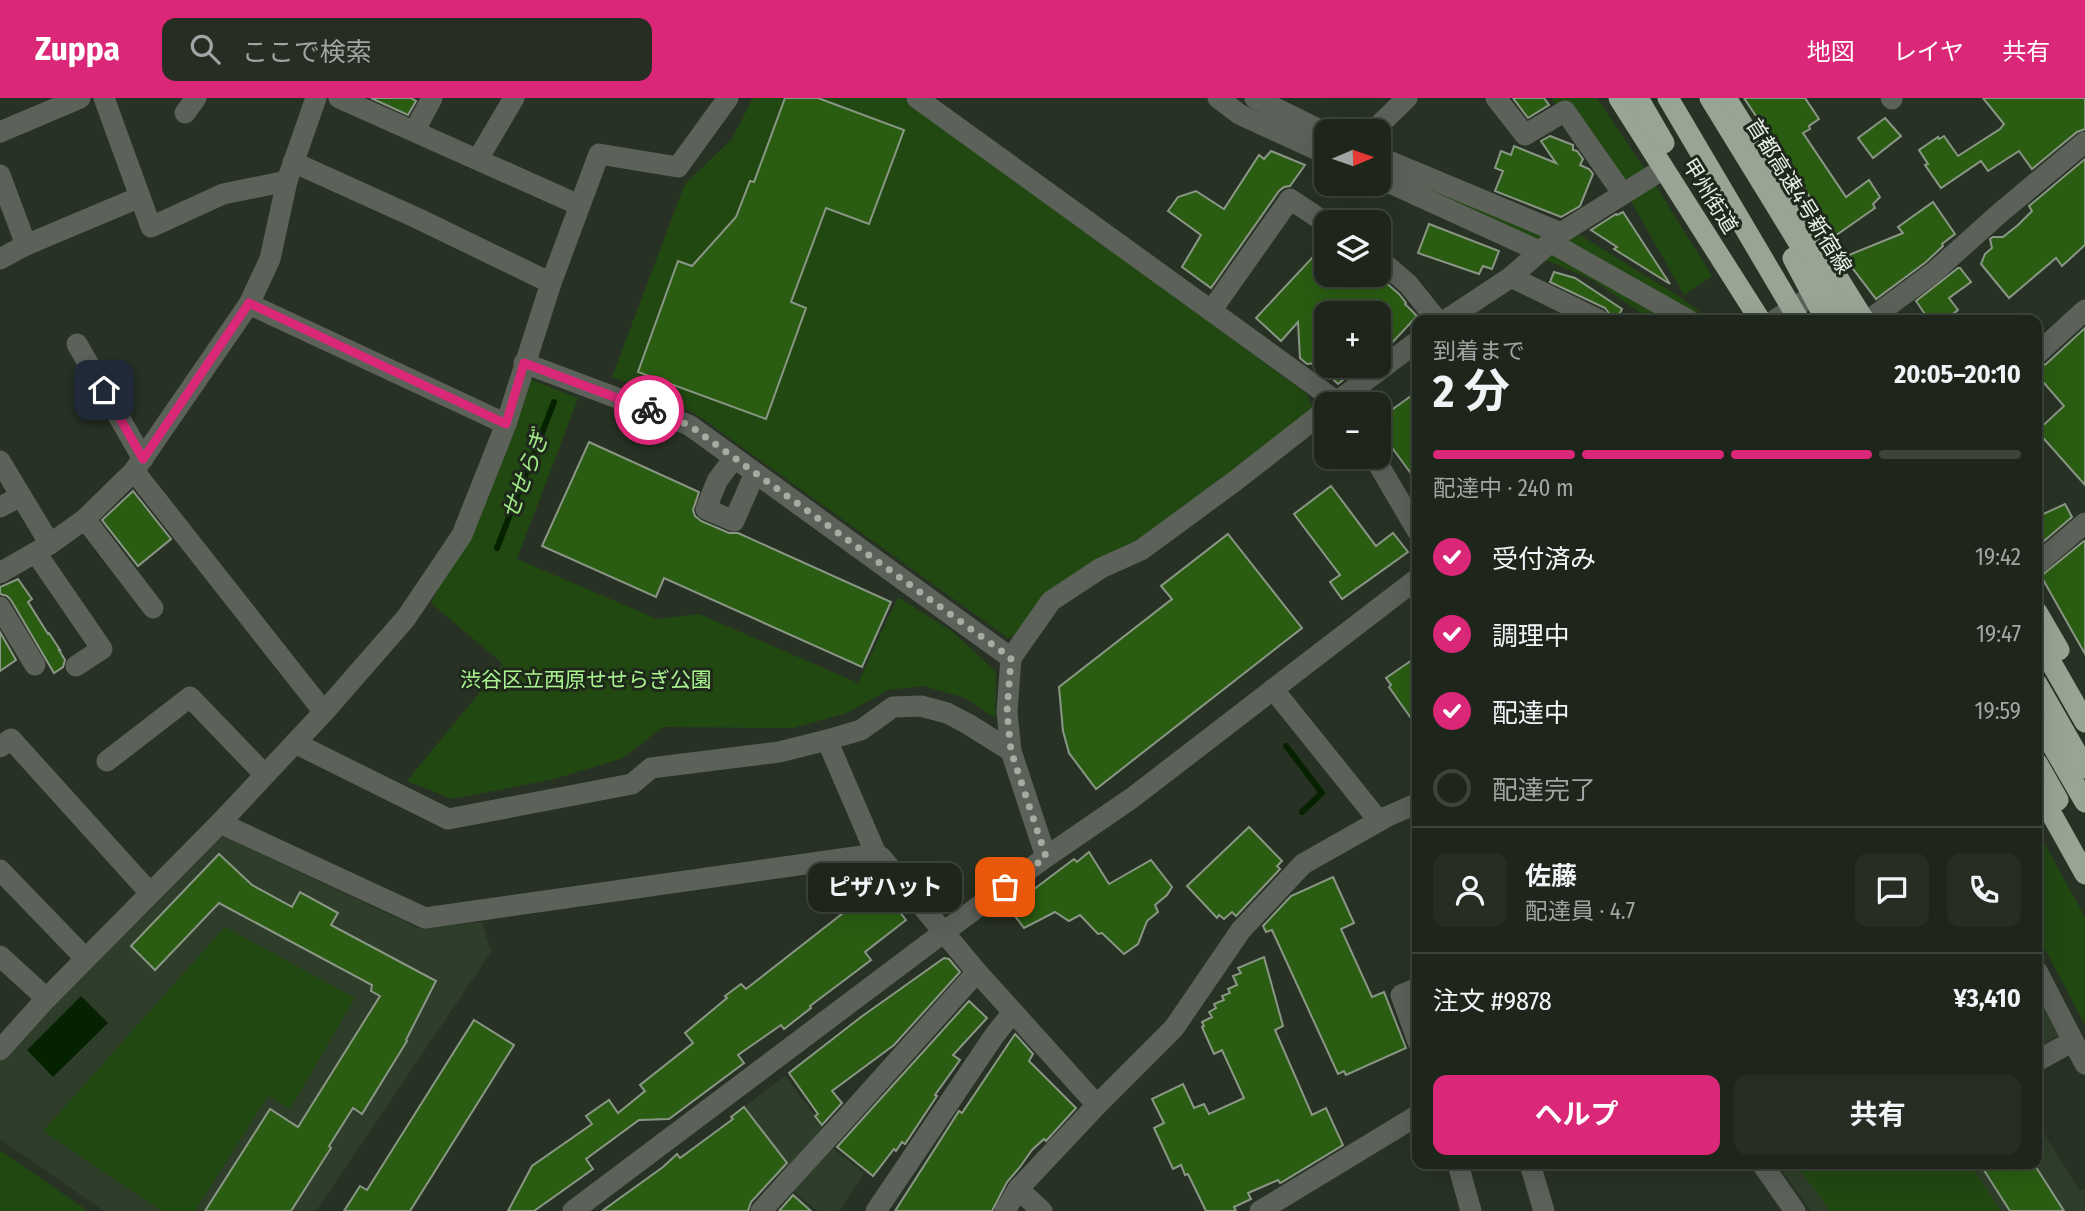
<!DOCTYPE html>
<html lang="ja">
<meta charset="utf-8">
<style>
:root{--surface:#1e261b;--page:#262e24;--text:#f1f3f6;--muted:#a1a5a3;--line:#3c433a;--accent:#db2777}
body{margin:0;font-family:"Fira Sans Condensed","Noto Sans JP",sans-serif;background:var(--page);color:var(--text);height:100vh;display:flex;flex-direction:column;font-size:26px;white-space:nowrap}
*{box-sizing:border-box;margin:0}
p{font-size:23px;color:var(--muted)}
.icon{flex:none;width:38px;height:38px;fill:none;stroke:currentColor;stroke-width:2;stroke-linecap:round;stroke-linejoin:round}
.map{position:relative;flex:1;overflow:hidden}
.drawer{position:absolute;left:1412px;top:217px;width:630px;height:854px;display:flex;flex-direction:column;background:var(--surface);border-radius:14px;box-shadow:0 7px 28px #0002,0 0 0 2px var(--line)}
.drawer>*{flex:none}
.needle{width:46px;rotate:88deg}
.controls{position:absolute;left:1314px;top:21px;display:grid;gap:14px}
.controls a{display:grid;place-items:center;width:77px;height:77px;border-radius:14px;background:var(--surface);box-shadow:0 7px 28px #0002,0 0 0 2px var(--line);font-size:35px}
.pin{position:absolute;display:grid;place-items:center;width:60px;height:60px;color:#fff;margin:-30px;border-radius:14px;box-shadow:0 4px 10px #0006}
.courier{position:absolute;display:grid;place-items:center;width:70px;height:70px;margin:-35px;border:5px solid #db2777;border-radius:50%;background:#fff;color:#222;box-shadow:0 2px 9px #0007}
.bubble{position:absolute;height:49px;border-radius:14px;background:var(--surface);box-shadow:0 7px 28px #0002,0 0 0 2px var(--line);font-size:23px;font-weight:700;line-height:49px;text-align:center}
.head em{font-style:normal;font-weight:700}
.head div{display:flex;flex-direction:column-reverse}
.head{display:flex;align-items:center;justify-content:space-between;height:119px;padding:0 21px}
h1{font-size:46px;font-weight:700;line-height:52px}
.bar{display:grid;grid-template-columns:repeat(4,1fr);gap:10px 7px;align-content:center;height:84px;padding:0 21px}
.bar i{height:9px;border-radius:5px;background:var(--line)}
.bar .on{background:var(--accent)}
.bar p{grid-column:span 4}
.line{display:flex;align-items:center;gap:18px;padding:0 21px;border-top:2px solid var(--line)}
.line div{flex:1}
.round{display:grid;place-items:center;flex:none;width:74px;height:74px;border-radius:14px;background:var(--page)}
ol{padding:0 21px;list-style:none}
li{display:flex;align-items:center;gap:21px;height:77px}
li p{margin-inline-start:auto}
li .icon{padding:7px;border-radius:50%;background:var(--accent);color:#fff;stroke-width:4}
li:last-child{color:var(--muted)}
li i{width:38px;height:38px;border:4px solid var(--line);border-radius:50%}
.action{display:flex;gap:14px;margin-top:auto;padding:14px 21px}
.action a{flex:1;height:80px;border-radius:14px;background:var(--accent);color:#fff;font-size:28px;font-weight:700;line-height:80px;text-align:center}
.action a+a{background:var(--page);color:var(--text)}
header{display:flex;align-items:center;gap:42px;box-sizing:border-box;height:98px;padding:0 35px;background:var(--accent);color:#fff}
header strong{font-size:33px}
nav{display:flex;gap:38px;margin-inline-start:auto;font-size:24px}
.search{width:490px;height:63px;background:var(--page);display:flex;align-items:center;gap:18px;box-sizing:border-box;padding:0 24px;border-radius:14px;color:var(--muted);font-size:26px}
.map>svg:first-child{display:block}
</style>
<header>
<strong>Zuppa</strong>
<div class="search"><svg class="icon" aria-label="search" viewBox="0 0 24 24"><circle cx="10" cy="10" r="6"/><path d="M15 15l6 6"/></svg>ここで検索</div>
<nav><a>地図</a><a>レイヤ</a><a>共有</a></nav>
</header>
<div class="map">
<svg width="2085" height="1113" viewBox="0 0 2085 1113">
<rect width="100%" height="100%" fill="#283224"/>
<!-- built -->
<g fill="#2f3e2a">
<path d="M 223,738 L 418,830 L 482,824 L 491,854 L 316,1113 L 104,1113 L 0,1041 L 0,961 L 197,761 Z"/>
<path d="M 2037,888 L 2062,935 L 2037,950 Z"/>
<path d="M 785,978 L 828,1035 L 781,1087 L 731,1019 Z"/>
<path d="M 2037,1024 L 2080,1093 L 2085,1091 L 2085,1113 L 1811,1113 L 1777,1066 L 2037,1066 Z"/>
<path d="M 828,1047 L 864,1075 L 839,1113 L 817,1113 L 789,1089 Z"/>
</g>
<!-- green -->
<g fill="#224812">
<path d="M 753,0 L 904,0 L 1307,296 L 1314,314 L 1014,539 L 1008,540 L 696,316 L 670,305 L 667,299 L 612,279 L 685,86 L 732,41 Z"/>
<path d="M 1551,0 L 1597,0 L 1656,88 L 1712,178 L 1684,197 L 1623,89 Z"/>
<path d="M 1379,63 L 1575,134 L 1680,199 L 1710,222 L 1651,222 L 1593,182 L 1366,86 L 1379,86 Z"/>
<path d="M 529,281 L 578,300 L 517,461 L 657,521 L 699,516 L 858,585 L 898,499 L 953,534 L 996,574 L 995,620 L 965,600 L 923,588 L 888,592 L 847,615 L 793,630 L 663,629 L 623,660 L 554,681 L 452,701 L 407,683 L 503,566 L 431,505 L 488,400 Z"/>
<path d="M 2037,732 L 2085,819 L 2085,927 L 2037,836 Z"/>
<path d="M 225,829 L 355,900 L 290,1011 L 268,998 L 195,1113 L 162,1113 L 43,1033 Z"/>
<path d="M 0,1052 L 88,1113 L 0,1113 Z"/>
<path d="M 1796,1066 L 1970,1066 L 2001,1113 L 1830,1113 Z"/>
</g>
<!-- water -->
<path fill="#062100" d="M 81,898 L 108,925 L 53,979 L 27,952 Z"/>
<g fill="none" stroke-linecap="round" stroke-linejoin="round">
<!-- stream -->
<g stroke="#062100" stroke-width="6">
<path d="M 497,450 L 554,304"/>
<path d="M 1286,648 L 1322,695 L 1302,714"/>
</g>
</g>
<!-- building -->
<g fill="#2a5d12" stroke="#8a9786" stroke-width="2">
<path d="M 371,0 L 411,0 L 416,3 L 408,17 Z"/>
<path d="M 785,0 L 818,0 L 904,32 L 869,126 L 826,110 L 791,204 L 806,210 L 766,321 L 638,274 L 678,163 L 692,168 L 736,119 L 750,83 L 754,84 Z"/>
<path d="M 1513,0 L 1544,0 L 1549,7 L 1528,20 Z"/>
<path d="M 1744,0 L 1805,0 L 1819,21 L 1809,28 L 1810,31 L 1803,35 L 1846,99 L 1869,82 L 1880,99 L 1873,106 L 1875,110 L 1832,140 L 1821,122 L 1815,107 Z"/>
<path d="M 1983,0 L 2085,0 L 2085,31 L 2077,34 L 2032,71 L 2019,53 L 1988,73 L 1981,63 L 1941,90 L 1925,67 L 1928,66 L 1919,52 L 1938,39 L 1939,41 L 1944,38 L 1958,58 L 2000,31 L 2004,26 Z"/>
<path d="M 1885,20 L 1901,38 L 1873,60 L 1858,40 Z"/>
<path d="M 1550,38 L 1573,47 L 1573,52 L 1577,53 L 1583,61 L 1580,67 L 1589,71 L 1593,76 L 1580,108 L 1561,119 L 1495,93 L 1503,73 L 1495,70 L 1501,53 L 1511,57 L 1514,48 L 1556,65 L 1541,43 Z"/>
<path d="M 1271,53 L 1305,67 L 1290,88 L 1284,89 L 1279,93 L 1211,190 L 1182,169 L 1201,137 L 1168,113 L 1178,99 L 1196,93 L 1224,111 L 1259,57 L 1264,61 Z"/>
<path d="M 2085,61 L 2085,147 L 2062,168 L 2056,160 L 2009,200 L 1981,166 L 1985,156 L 1992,150 L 1990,141 L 1993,139 L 2003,139 L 2018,127 L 2032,113 L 2029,108 Z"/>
<path d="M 1933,104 L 1955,136 L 1942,146 L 1943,148 L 1926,164 L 1876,201 L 1844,159 L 1903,135 L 1898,129 Z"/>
<path d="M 1623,114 L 1670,186 L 1614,151 L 1617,149 L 1591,132 L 1616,116 L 1617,117 Z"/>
<path d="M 1429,126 L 1499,153 L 1492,171 L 1483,168 L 1479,176 L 1418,155 Z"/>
<path d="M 1326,145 L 1326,177 L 1377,177 L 1399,196 L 1406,205 L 1405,206 L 1417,218 L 1391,246 L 1379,238 L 1379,215 L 1326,215 L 1326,268 L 1360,268 L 1338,286 L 1316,265 L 1307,266 L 1300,260 L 1298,224 L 1281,243 L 1256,220 Z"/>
<path d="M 1958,170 L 1960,170 L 1971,184 L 1949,200 L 1958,212 L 1945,222 L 1929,222 L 1916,203 Z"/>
<path d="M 1554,174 L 1575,180 L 1622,211 L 1617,221 L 1611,218 L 1605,210 L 1550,184 Z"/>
<path d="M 2085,230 L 2085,387 L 2037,333 L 2064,308 L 2037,277 L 2037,269 L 2046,266 Z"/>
<path d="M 1418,293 L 1418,385 L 1379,332 L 1379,321 Z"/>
<path d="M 589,344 L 699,394 L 693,412 L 695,418 L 701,423 L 729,435 L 738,435 L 891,504 L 862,569 L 664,480 L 656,499 L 542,448 Z"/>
<path d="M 1331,388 L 1376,448 L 1393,435 L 1408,454 L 1342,501 L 1330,484 L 1340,477 L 1294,416 Z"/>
<path d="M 133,393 L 171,441 L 138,468 L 102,422 Z"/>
<path d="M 2065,406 L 2072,419 L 2037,449 L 2037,419 Z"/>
<path d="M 1228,436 L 1302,530 L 1096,691 L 1069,655 L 1063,633 L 1059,589 L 1172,501 L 1161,488 Z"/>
<path d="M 2084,443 L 2085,445 L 2085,556 L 2041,478 Z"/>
<path d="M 18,481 L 32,501 L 28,504 L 48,536 L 49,535 L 60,552 L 59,552 L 65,562 L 63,569 L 54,575 L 11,502 L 7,498 L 0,496 L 0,489 Z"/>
<path d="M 0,534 L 16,562 L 0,573 Z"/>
<path d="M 1418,558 L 1418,630 L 1389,589 L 1391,587 L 1386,580 Z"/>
<path d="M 1249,729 L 1282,763 L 1277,768 L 1280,771 L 1236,818 L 1232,814 L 1224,821 L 1219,817 L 1217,820 L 1187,788 Z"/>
<path d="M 1089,754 L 1109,786 L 1151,762 L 1172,789 L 1167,797 L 1155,807 L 1158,814 L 1147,823 L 1138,846 L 1124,856 L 1102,835 L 1098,836 L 1080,817 L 1069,823 L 1055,814 L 1024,830 L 1009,810 L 1074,761 L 1077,764 Z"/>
<path d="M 219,756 L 252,787 L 292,809 L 300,794 L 338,815 L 331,827 L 436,883 L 406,942 L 407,943 L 362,1016 L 353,1010 L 329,1048 L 331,1050 L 291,1113 L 205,1113 L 270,1011 L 298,1029 L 380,898 L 371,893 L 372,887 L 219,805 L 155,872 L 131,848 Z"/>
<path d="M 1333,779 L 1354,825 L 1341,831 L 1372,899 L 1384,894 L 1406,950 L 1346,977 L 1344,973 L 1338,976 L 1272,832 L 1266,834 L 1263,828 L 1291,798 Z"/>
<path d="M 879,787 L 906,822 L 865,854 L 871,862 L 810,908 L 811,910 L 784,931 L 781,927 L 738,957 L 744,965 L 669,1021 L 639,1022 L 586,1061 L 593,1071 L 534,1113 L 508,1113 L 532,1068 L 592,1026 L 586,1018 L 609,1002 L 618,1015 L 645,993 L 640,987 L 693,945 L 685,935 L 727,900 L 725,898 L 741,886 L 746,891 Z"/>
<path d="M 1264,859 L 1283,928 L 1275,932 L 1312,1017 L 1326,1010 L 1343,1047 L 1282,1084 L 1280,1085 L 1278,1082 L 1248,1095 L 1251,1101 L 1234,1109 L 1236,1113 L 1206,1113 L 1188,1076 L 1185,1077 L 1181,1067 L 1173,1071 L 1154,1030 L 1164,1025 L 1152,1001 L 1183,986 L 1194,1010 L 1204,1006 L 1209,1016 L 1244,1000 L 1222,952 L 1214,956 L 1202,929 L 1204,928 L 1202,924 L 1212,919 L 1209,914 L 1216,910 L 1214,906 L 1224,902 L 1222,898 L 1230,895 L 1228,891 L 1237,887 L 1233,878 L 1241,875 L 1238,870 Z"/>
<path d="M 944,860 L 949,861 L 960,874 L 894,947 L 832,993 L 842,1005 L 822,1027 L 815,1018 L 818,1016 L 789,975 L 861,919 Z"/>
<path d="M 969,903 L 987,920 L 953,957 L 960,962 L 935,997 L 937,998 L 905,1046 L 902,1044 L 896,1053 L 894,1051 L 873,1078 L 837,1049 Z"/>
<path d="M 474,922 L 514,947 L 410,1113 L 344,1113 L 360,1088 L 367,1092 Z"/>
<path d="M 1015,936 L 1033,956 L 1029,963 L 1076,1010 L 1046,1043 L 1044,1041 L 1032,1052 L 1020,1069 L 1007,1084 L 992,1113 L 895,1113 L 959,1013 L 962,1015 Z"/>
<path d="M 744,1009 L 787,1065 L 751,1104 L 748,1113 L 602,1113 L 663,1069 L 677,1056 L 680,1060 L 691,1052 L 733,1021 L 731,1019 Z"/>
<path d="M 1980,1066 L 2034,1066 L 2064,1113 L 2010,1113 Z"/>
<path d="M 793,1097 L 811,1113 L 779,1113 Z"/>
</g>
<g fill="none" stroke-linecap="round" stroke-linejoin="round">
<!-- minor -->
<g stroke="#5c615a" stroke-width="21">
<path d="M 104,0 L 151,129 L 223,96 L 287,83"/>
<path d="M 339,0 L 579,107"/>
<path d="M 917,0 L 1340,306"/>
<path d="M 1218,0 L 1239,16 L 1326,56"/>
<path d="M 1255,0 L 1326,35"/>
<path d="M 1496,0 L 1525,37 L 1565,13 L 1623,96"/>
<path d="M 1891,0 L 1892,1"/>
<path d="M 185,15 L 196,0"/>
<path d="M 415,32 L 432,0"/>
<path d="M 1373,33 L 1407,0"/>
<path d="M 0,34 L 80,0"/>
<path d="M 1379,59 L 1561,135"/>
<path d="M 478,61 L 514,0"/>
<path d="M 293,64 L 419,121 L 551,185"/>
<path d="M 0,77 L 26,147"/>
<path d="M 1379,80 L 1539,153"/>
<path d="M 1550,144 L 1688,222"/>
<path d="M 0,161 L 26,147 L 140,99"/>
<path d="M 1379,161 L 1408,186 L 1437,222"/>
<path d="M 1511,179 L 1599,222"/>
<path d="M 249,206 L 506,326"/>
<path d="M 1211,213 L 1290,101 L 1326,125"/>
<path d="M 1446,222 L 1511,179 L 1561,135 L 1663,71"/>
<path d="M 1775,222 L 1827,188"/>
<path d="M 1869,222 L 1934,174 L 2001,114 L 2085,44"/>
<path d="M 77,246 L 143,361"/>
<path d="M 2037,256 L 2085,212"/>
<path d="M 524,265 L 689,327 L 1011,560"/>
<path d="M 1334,306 L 1418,243"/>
<path d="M 1374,359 L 1418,434"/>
<path d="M 734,360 L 717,383 L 706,411 L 734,423 L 755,375"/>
<path d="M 0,363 L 50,446"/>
<path d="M 134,373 L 324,614"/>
<path d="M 0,409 L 21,398"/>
<path d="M 85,421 L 153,510"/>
<path d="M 36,455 L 102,551 L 76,568"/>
<path d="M 2037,466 L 2085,425"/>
<path d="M 0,475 L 50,446 L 85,421 L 134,373 L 249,206 L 270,161 L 287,83 L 316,0"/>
<path d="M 0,509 L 35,567"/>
<path d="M 1273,591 L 1379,723"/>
<path d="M 827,642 L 876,756"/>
<path d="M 295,645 L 448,721 L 632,686 L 651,670 L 779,654 L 827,642 L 861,632 L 893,609 L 921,608 L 947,615 L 968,626 L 1011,653"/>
<path d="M 0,649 L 11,641 L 150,795"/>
<path d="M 107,663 L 190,599 L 264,676"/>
<path d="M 220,725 L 425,820 L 876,756 L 881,759 L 977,874 L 1097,1007"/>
<path d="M 1046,759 L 1011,653 L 1007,614 L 1011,560 L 1051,503 L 1101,470 L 1141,452 L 1235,383 L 1326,312"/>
<path d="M 0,772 L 85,860"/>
<path d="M 0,858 L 46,900"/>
<path d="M 2037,873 L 2085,966"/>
<path d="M 1418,890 L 1401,897 L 1418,944"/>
<path d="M 0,952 L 44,903 L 220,725 L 324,614 L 406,520 L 462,437 L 506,326 L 551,185 L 599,56 L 678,69 L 728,0"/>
<path d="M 2037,963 L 2073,943"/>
<path d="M 1458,1066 L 1471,1113"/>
<path d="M 1530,1066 L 1544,1113"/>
<path d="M 1762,1066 L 1795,1113"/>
<path d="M 1018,1091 L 1042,1113"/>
<path d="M 573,1113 L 944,834 L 1046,759 L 1132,700 L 1418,480"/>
<path d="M 761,1113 L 848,1018 L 977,874"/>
<path d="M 876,1113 L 994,938 L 1013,914"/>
<path d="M 1005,1113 L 1018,1091 L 1097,1007 L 1174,930 L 1241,832 L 1303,766 L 1386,719 L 1418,705"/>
<path d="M 1260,1113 L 1418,1017"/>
</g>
<!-- highway -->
<g stroke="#98a594" stroke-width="21">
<path d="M 1619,0 L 1760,222"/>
<path d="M 1638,0 L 1664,45"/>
<path d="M 1726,0 L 1864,222"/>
<path d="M 2037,514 L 2059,552"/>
<path d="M 2037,540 L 2085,624"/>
<path d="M 2037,621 L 2085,704"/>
<path d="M 2037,665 L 2058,702"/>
<path d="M 2037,690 L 2085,776"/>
</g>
<!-- highway-bridge -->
<g stroke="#98a594" stroke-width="21">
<path d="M 1668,0 L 1799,222"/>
<path d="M 1710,0 L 1846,222"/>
<path d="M 1793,160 L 1826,222"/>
<path d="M 2037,586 L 2085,670"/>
</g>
</g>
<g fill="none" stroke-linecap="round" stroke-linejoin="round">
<!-- done -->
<path stroke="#a5ada2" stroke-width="7" stroke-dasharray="0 12.6" d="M 649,312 L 689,327 L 1011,560 L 1007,614 L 1011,653 L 1046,759 L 1005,789"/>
<!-- route -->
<path stroke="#db2777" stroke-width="9" d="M 104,292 L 143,361 L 249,205 L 506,326 L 524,265 L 649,312"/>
</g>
<g text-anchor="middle" stroke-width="6" stroke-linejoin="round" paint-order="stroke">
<!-- street labels -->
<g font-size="21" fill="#e8efe6" stroke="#1e281b">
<text transform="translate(1710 98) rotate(58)" y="7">甲州街道</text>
<text transform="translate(1799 98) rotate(58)" y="7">首都高速4号新宿線</text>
</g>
<!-- park labels -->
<g font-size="21" fill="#aaf390" stroke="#1e281b">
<text x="586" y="589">渋谷区立西原せせらぎ公園</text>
</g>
<!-- water labels -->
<g font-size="23" font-style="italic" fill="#a0e986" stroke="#1e281b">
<text transform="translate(525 377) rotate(-69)" y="8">せせらぎ</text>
</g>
</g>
</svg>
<div class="controls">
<a><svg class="needle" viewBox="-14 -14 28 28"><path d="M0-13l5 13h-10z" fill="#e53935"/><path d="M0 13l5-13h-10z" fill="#a1a5a3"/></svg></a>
<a><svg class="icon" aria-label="layers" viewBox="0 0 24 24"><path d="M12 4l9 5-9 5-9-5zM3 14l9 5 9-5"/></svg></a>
<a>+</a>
<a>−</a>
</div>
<div class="pin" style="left:1005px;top:789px;background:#ea580c"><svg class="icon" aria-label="bag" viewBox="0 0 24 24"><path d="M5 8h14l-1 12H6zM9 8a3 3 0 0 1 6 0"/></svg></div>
<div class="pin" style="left:104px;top:292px;background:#1f2937"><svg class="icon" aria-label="home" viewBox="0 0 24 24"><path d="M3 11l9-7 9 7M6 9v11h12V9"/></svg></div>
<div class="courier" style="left:649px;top:312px"><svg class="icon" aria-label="bike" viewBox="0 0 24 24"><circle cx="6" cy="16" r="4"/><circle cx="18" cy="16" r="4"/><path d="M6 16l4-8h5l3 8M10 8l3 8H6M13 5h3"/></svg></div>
<div class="bubble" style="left:808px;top:765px;width:154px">ピザハット</div>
<section class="drawer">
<div class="head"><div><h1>2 分</h1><p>到着まで</p></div><em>20:05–20:10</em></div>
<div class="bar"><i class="on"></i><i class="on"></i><i class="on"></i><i></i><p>配達中 · 240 m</p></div>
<ol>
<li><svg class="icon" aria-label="check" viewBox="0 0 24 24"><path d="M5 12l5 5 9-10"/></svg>受付済み<p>19:42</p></li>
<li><svg class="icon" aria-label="check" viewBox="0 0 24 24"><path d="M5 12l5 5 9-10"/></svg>調理中<p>19:47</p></li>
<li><svg class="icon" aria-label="check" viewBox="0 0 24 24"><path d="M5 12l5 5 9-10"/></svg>配達中<p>19:59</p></li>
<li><i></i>配達完了</li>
</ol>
<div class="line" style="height:126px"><a class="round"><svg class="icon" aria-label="person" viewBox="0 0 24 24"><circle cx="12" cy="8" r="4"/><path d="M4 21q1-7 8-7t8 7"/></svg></a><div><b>佐藤</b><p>配達員 · 4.7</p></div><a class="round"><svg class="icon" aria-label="chat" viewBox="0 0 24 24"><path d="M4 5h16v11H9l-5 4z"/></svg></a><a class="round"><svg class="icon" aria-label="phone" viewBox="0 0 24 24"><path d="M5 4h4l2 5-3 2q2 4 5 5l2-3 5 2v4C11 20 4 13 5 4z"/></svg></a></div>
<div class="line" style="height:91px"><div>注文 #9878</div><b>¥3,410</b></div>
<div class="action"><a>ヘルプ</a><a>共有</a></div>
</section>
</div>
